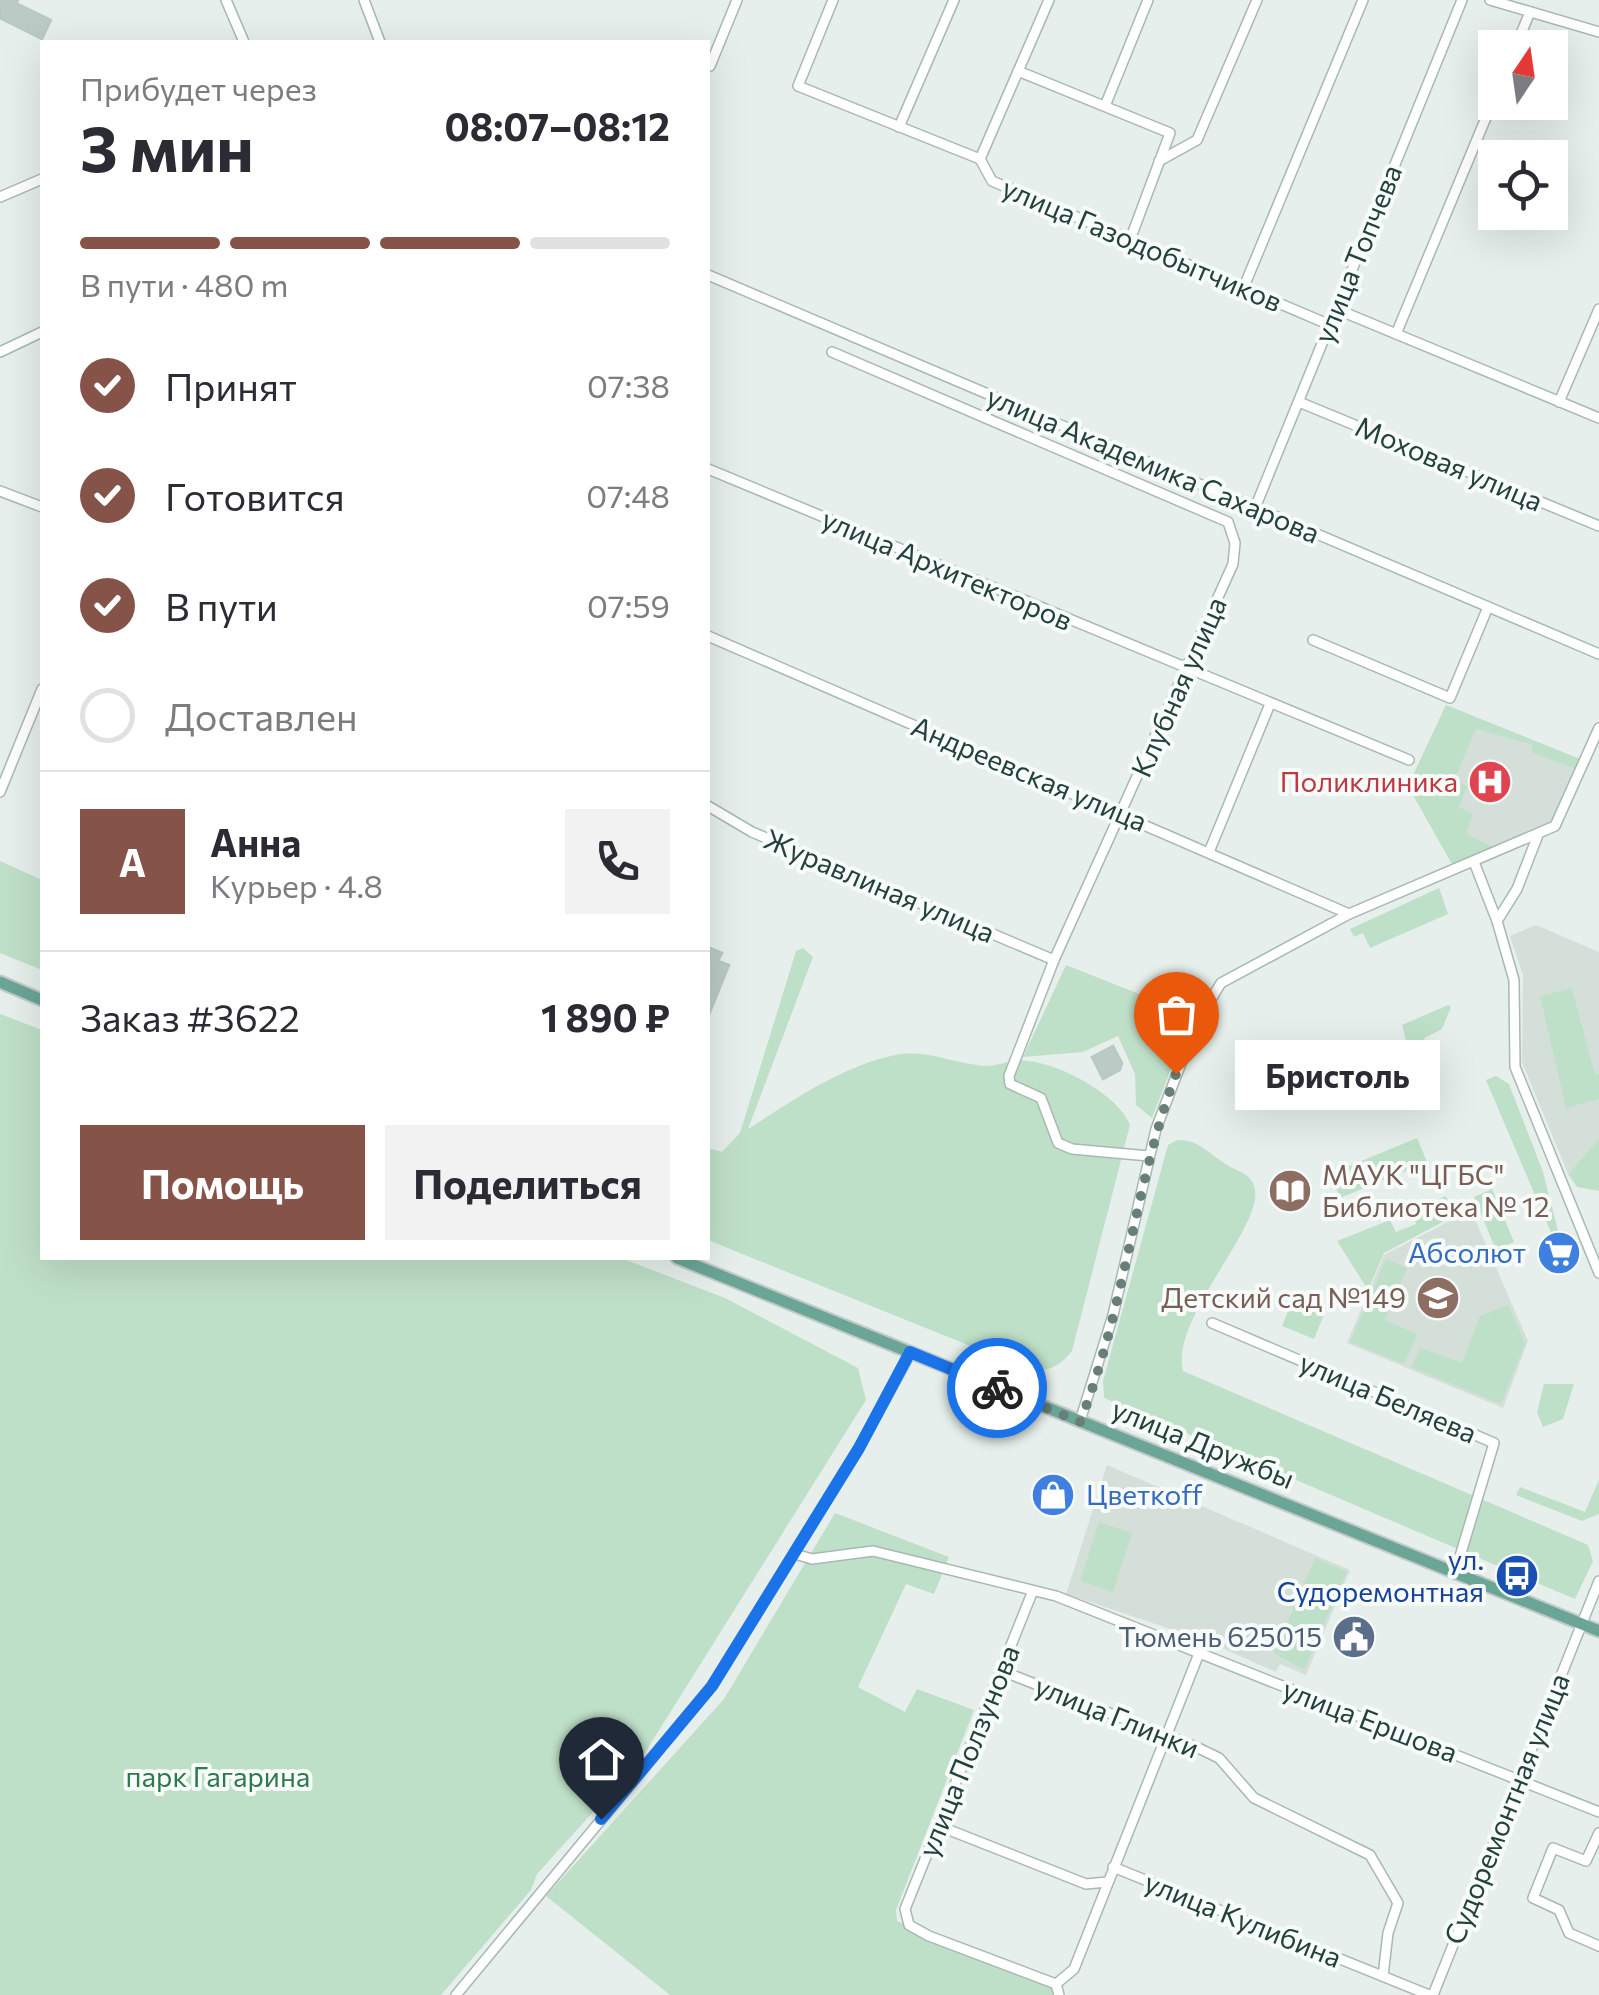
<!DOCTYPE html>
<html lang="ru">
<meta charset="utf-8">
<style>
:root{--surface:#fff;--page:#f2f2f3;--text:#2b2b33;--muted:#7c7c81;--line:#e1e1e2;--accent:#855347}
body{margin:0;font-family:Commissioner,sans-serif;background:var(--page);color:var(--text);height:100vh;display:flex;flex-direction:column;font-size:38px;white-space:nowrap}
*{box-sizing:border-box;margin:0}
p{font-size:32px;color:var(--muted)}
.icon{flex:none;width:55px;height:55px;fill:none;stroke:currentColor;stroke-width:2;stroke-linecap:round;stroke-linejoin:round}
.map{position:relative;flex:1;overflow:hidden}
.sheet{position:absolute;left:40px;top:40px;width:670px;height:1220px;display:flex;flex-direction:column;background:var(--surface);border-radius:0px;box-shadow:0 10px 40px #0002}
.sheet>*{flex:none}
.needle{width:65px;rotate:13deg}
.controls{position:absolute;left:1478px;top:30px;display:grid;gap:20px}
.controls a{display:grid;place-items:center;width:90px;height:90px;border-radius:0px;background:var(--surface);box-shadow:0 10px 40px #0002;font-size:50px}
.pin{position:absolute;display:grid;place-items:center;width:85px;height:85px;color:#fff;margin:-102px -42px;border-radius:50% 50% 50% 0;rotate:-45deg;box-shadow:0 0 10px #0007}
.pin .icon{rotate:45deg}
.courier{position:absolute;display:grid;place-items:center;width:100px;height:100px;margin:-50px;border:8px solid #1a73e8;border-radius:50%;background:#fff;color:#222;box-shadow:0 2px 12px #0007}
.bubble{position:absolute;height:70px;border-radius:0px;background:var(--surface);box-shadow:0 10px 40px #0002;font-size:32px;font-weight:700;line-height:70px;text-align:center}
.summary em{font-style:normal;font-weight:700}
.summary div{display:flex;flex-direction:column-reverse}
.summary{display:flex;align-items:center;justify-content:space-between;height:170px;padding:0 40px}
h1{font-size:65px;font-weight:700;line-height:75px}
.bar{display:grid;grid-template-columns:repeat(4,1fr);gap:15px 10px;align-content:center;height:120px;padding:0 40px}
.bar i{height:12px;border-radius:8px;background:var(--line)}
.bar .current{background:var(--accent)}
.bar p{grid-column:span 4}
.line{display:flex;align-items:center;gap:25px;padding:0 40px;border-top:2px solid var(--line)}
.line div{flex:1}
.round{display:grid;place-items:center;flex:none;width:105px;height:105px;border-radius:0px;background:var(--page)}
ol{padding:0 40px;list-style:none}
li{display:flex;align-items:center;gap:30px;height:110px}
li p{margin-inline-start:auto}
li .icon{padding:10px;border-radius:50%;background:var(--accent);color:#fff;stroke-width:4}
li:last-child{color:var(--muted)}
li i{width:55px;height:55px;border:5px solid var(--line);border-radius:50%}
.button{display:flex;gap:20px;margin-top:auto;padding:20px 40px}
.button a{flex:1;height:115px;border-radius:0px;background:var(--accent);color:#fff;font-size:40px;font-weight:700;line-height:115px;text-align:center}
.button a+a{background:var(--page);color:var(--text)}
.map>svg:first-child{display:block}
</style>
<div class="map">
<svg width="1599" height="1995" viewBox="0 0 1599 1995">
<rect width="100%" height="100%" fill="#e6efeb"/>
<!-- built -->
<g fill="#d4dfda">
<path d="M 1446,705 L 1580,759 L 1553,822 L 1452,864 L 1408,786 Z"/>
<path d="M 1536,925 L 1599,952 L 1599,1139 L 1568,1174 L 1522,1062 L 1523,975 L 1510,936 Z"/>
<path d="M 1471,1210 L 1528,1341 L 1503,1408 L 1347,1343 L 1384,1255 Z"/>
<path d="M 1107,1465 L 1350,1570 L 1306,1675 L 1280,1664 L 1276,1672 L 1206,1641 L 1066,1594 Z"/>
</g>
<!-- green -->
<g fill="#bfe0c8">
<path d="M 1446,705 L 1580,759 L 1576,769 L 1531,752 L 1533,745 L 1476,729 L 1454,780 L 1467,786 L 1459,807 L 1473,814 L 1466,834 L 1493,847 L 1452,864 L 1408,786 Z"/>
<path d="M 0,861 L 42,880 L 42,970 L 0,953 Z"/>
<path d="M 1439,888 L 1448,914 L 1370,948 L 1363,933 L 1354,937 L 1350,929 Z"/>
<path d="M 803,948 L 813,957 L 748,1129 C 795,1099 845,1064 900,1054 C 925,1050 952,1062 977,1065 C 991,1068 1001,1063 1014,1061 C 1049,1056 1119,1094 1130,1125 L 1072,1351 C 1058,1368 1049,1372 1027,1369 L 708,1240 L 708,1148 L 722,1152 L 740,1133 L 796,951 Z"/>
<path d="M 1066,965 L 1192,1015 L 1152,1118 L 1136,1105 L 1135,1074 L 1118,1036 L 1083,1052 L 1023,1057 Z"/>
<path d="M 1572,988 L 1595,1075 L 1599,1074 L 1599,1099 L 1566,1108 L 1540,996 Z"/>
<path d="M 1448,1005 L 1451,1007 L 1442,1029 L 1424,1038 L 1430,1054 L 1412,1062 L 1402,1025 Z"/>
<path d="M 0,1014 L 42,1030 L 42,1258 L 621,1258 L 725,1298 L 858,1368 L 866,1400 L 641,1759 L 537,1874 L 531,1890 L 441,1995 L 0,1995 Z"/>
<path d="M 1264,1042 L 1267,1043 L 1294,1101 L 1279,1100 L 1277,1091 L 1251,1084 L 1259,1049 L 1255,1044 Z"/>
<path d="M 1496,1076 L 1509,1084 L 1543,1172 L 1560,1239 L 1555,1242 L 1486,1080 Z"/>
<path d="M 1417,1138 L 1427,1162 L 1340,1198 L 1330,1174 Z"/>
<path d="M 1599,1139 L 1599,1191 L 1577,1187 L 1568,1174 Z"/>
<path d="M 1177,1140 C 1199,1140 1207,1152 1224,1163 C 1235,1171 1250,1172 1254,1186 C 1268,1223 1170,1316 1183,1371 L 1588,1545 L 1593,1561 L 1575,1599 L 1104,1398 L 1103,1381 L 1168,1145 Z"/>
<path d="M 1492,1189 L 1514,1242 L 1496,1250 L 1474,1197 Z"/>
<path d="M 1446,1196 L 1454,1216 L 1384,1253 L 1368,1290 L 1337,1241 L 1390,1220 L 1396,1232 L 1416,1224 L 1412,1210 Z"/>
<path d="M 1386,1259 L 1407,1268 L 1385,1320 L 1417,1334 L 1404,1364 L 1350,1342 Z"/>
<path d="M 1295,1294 L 1327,1307 L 1314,1339 L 1282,1326 Z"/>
<path d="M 1508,1305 L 1525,1343 L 1501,1404 L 1411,1367 L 1420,1348 L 1462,1363 L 1480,1316 Z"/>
<path d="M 1544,1384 L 1574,1384 L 1563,1419 L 1543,1427 L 1537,1412 Z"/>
<path d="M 1599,1480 L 1599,1514 L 1582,1521 L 1516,1495 L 1520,1487 L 1585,1512 Z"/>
<path d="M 835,1513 L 949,1557 L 934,1594 L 906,1584 L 858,1687 L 905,1712 L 917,1689 L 974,1710 L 896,1910 L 897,1921 L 1054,1985 L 1056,1995 L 670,1995 L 546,1896 L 724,1699 Z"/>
<path d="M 1099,1522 L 1132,1533 L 1113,1592 L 1080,1581 Z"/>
<path d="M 1315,1558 L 1347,1572 L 1304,1670 L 1274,1653 Z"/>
</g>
<!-- building -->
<g fill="#bbcac4" stroke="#b8c9c2" stroke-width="2.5">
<path d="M 0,0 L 18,0 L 16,3 L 51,20 L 42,39 L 0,18 Z"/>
<path d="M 710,948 L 722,953 L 718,961 L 729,965 L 708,1017 Z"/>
<path d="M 1113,1046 L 1122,1063 L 1120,1070 L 1103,1079 L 1092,1057 Z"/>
</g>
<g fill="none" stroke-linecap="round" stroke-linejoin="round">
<!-- minor casing -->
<g stroke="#a8b8b2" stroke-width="12">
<g id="minor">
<path d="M 226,0 L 244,42"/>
<path d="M 364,0 L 380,42"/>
<path d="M 833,0 L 798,86 L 980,159 L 992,181 L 1330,325"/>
<path d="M 1490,0 L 1599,32"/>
<path d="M 1515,48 L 1530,12"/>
<path d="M 710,66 L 737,0"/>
<path d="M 1018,71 L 1170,133 L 1130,240"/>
<path d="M 1105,106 L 1148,0"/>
<path d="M 899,127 L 954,0"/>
<path d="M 980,159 L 1049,0"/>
<path d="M 1159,161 L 1197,140 L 1257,0"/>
<path d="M 0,197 L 42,179"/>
<path d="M 708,275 L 1599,654"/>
<path d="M 1243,289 L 1363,0"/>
<path d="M 1336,309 L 1599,418"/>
<path d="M 1396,334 L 1495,96"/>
<path d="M 0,352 L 42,332"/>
<path d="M 832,352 L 1228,522 L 1235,543 L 1233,564 L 1054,960 L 1009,1076 L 1010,1084 L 1041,1098 L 1058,1143 L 1072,1149 L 1149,1156"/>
<path d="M 1299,402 L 1599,526"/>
<path d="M 1559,402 L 1599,309"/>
<path d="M 708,469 L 1409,760"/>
<path d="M 0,491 L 42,507"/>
<path d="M 1255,508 L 1462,0"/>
<path d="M 708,636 L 1349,914"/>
<path d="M 1313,640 L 1450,698 L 1488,607"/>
<path d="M 0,792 L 42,689"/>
<path d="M 708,806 L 752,832 L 1054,960"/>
<path d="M 1538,835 L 1517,889 L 1497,921 L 1514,980 L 1515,1067 L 1599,1273"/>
<path d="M 1209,852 L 1270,704"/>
<path d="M 1474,862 L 1497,921"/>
<path d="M 1212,1323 L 1494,1443 L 1455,1573"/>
<path d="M 1080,1421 L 1113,1315 L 1156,1129 L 1196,1024 L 1221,983 L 1349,914 L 1555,826 L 1599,728"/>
<path d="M 795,1554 L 812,1559 L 873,1551 L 1056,1596 L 1599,1812"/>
<path d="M 1032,1593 L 905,1909 L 909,1925 L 929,1936 L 1056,1984"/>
<path d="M 1002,1671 L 1196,1747 L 1219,1758 L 1254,1798 L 1370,1855 L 1398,1903 L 1388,1933 L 1383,1976"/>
<path d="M 939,1826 L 1086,1884 L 1107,1882"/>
<path d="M 1599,1833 L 1586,1861 L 1553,1848 L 1533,1898 L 1559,1910 L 1569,1933 L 1599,1946"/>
<path d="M 1113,1867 L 1429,1995"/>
<path d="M 456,1995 L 712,1686 L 859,1448 L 911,1352"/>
<path d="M 1059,1995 L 1056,1984 L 1074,1969 L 1200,1651"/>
<path d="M 1433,1995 L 1599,1581"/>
</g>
</g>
<!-- major casing -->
<g stroke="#c2cac8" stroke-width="15">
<g id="major">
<path d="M 0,982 L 42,1000"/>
<path d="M 677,1258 L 1599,1631"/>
</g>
</g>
<!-- minor -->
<use href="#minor" stroke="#fff" stroke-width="9"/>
<!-- major -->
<use href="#major" stroke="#6aa596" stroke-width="11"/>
</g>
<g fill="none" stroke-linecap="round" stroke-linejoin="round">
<!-- done -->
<path stroke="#687f78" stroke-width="10" stroke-dasharray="0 18" d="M 997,1388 L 1080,1422 C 1125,1309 1134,1187 1176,1074"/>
<!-- route -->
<path stroke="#1a73e8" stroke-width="12" d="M 601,1819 L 712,1686 L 859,1448 L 910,1352 L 997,1388"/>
</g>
<!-- icons -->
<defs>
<g id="hospital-disc" transform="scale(2.25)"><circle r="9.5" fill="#e0444e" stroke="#f7fbf9"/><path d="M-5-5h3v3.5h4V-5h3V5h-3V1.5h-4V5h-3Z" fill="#fff"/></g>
<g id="library-disc" transform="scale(2.25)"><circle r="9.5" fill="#8d6e63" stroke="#f7fbf9"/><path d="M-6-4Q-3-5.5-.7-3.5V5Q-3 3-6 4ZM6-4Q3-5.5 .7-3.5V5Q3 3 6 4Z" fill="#fff"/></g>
<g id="supermarket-disc" transform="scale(2.25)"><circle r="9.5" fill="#3f7fe0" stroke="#f7fbf9"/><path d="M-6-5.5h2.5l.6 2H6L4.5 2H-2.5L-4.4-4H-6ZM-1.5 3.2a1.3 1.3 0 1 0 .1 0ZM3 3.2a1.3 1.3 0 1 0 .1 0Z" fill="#fff"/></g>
<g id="school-disc" transform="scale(2.25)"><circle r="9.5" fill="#8d6e63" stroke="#f7fbf9"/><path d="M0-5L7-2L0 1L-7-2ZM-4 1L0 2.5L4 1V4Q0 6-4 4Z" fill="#fff"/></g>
<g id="shop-disc" transform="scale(2.25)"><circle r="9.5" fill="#3f7fe0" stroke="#f7fbf9"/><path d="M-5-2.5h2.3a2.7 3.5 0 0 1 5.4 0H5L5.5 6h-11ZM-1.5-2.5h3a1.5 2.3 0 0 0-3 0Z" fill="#fff"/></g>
<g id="bus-disc" transform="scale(2.25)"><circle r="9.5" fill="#1a4fb4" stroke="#f7fbf9"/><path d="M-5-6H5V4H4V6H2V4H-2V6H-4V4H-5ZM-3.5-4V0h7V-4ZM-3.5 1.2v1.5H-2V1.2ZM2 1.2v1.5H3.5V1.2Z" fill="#fff"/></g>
<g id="civic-disc" transform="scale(2.25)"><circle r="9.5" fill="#5c6f8a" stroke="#f7fbf9"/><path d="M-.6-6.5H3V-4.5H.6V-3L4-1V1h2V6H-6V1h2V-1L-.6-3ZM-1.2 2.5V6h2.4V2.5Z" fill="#fff"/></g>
</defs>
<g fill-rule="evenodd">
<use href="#hospital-disc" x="1490" y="782"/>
<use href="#library-disc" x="1290" y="1191"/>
<use href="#supermarket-disc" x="1559" y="1253"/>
<use href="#school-disc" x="1438" y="1298"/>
<use href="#shop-disc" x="1053" y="1495"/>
<use href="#bus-disc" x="1517" y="1576"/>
<use href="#civic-disc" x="1354" y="1637"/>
</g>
<g text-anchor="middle" stroke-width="8" stroke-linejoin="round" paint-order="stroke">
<!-- street labels -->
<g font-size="28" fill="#24423a" stroke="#f7fbf9">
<text transform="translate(1142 245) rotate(23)" y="10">улица Газодобытчиков</text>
<text transform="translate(1358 254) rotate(-68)" y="10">улица Топчева</text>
<text transform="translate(1449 464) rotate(23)" y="10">Моховая улица</text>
<text transform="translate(1153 465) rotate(23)" y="10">улица Академика Сахарова</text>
<text transform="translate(947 570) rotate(23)" y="10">улица Архитекторов</text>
<text transform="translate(1179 687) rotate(-66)" y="10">Клубная улица</text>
<text transform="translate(1029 774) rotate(23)" y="10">Андреевская улица</text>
<text transform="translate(879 886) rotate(23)" y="10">Журавлиная улица</text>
<text transform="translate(1388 1398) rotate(23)" y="10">улица Беляева</text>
<text transform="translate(1203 1444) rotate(22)" y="10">улица Дружбы</text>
<text transform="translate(1117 1717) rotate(22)" y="10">улица Глинки</text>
<text transform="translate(1370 1721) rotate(21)" y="10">улица Ершова</text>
<text transform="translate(969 1751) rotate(-68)" y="10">улица Ползунова</text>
<text transform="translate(1507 1809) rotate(-68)" y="10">Судоремонтная улица</text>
<text transform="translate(1243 1920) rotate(22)" y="10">улица Кулибина</text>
</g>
<!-- health labels -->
<g font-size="28" fill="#be3a42" stroke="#f7fbf9" text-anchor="end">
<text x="1458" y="792">Поликлиника</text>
</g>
<!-- education labels -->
<g font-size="28" fill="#785e54" stroke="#f7fbf9" text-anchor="start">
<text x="1322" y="1185">МАУК "ЦГБС"<tspan x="1322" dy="32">Библиотека № 12</tspan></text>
<text x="1406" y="1308" text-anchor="end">Детский сад №149</text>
</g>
<!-- shop labels -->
<g font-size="28" fill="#366cbe" stroke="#f7fbf9" text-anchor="end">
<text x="1526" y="1263">Абсолют</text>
<text x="1086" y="1505" text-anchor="start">Цветкоff</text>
</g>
<!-- transit labels -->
<g font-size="28" fill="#164399" stroke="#f7fbf9" text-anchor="end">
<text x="1484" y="1570">ул.<tspan x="1484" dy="32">Судоремонтная</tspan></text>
</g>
<!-- service labels -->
<g font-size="28" fill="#4e5e75" stroke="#f7fbf9" text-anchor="end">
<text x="1322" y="1647">Тюмень 625015</text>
</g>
<!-- park labels -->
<g font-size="28" fill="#2d7a4b" stroke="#f7fbf9">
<text x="218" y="1787">парк Гагарина</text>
</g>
</g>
</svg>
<div class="controls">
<a><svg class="needle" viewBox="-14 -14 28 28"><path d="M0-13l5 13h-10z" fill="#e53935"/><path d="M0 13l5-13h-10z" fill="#7c7c81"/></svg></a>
<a><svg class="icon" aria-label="locate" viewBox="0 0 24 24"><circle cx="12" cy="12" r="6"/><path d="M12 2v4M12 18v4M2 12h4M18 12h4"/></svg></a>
</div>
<div class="pin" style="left:1176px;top:1074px;background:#ea580c"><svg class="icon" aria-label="bag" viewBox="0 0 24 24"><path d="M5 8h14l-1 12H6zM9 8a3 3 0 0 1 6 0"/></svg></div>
<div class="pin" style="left:601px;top:1819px;background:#1f2937"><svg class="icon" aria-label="home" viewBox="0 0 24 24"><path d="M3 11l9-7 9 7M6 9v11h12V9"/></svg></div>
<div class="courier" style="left:997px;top:1388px"><svg class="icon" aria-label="bike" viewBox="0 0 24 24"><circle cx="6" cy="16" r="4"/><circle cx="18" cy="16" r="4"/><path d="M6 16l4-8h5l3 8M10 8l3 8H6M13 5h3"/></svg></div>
<div class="bubble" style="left:1235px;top:1040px;width:205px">Бристоль</div>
<section class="sheet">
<div class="summary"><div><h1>3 мин</h1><p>Прибудет через</p></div><em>08:07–08:12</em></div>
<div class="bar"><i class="current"></i><i class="current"></i><i class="current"></i><i></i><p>В пути · 480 m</p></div>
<ol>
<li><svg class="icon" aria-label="check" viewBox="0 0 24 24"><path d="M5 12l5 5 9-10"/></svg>Принят<p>07:38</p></li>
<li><svg class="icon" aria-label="check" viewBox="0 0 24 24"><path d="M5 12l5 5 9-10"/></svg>Готовится<p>07:48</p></li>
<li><svg class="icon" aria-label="check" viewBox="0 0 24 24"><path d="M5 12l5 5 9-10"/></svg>В пути<p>07:59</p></li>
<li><i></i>Доставлен</li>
</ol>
<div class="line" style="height:180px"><b class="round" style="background:var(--accent);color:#fff">А</b><div><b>Анна</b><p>Курьер · 4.8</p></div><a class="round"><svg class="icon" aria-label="phone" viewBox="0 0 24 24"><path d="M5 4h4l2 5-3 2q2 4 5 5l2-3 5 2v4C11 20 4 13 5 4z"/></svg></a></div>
<div class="line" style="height:130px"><div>Заказ #3622</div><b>1 890 ₽</b></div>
<div class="button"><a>Помощь</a><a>Поделиться</a></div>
</section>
</div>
